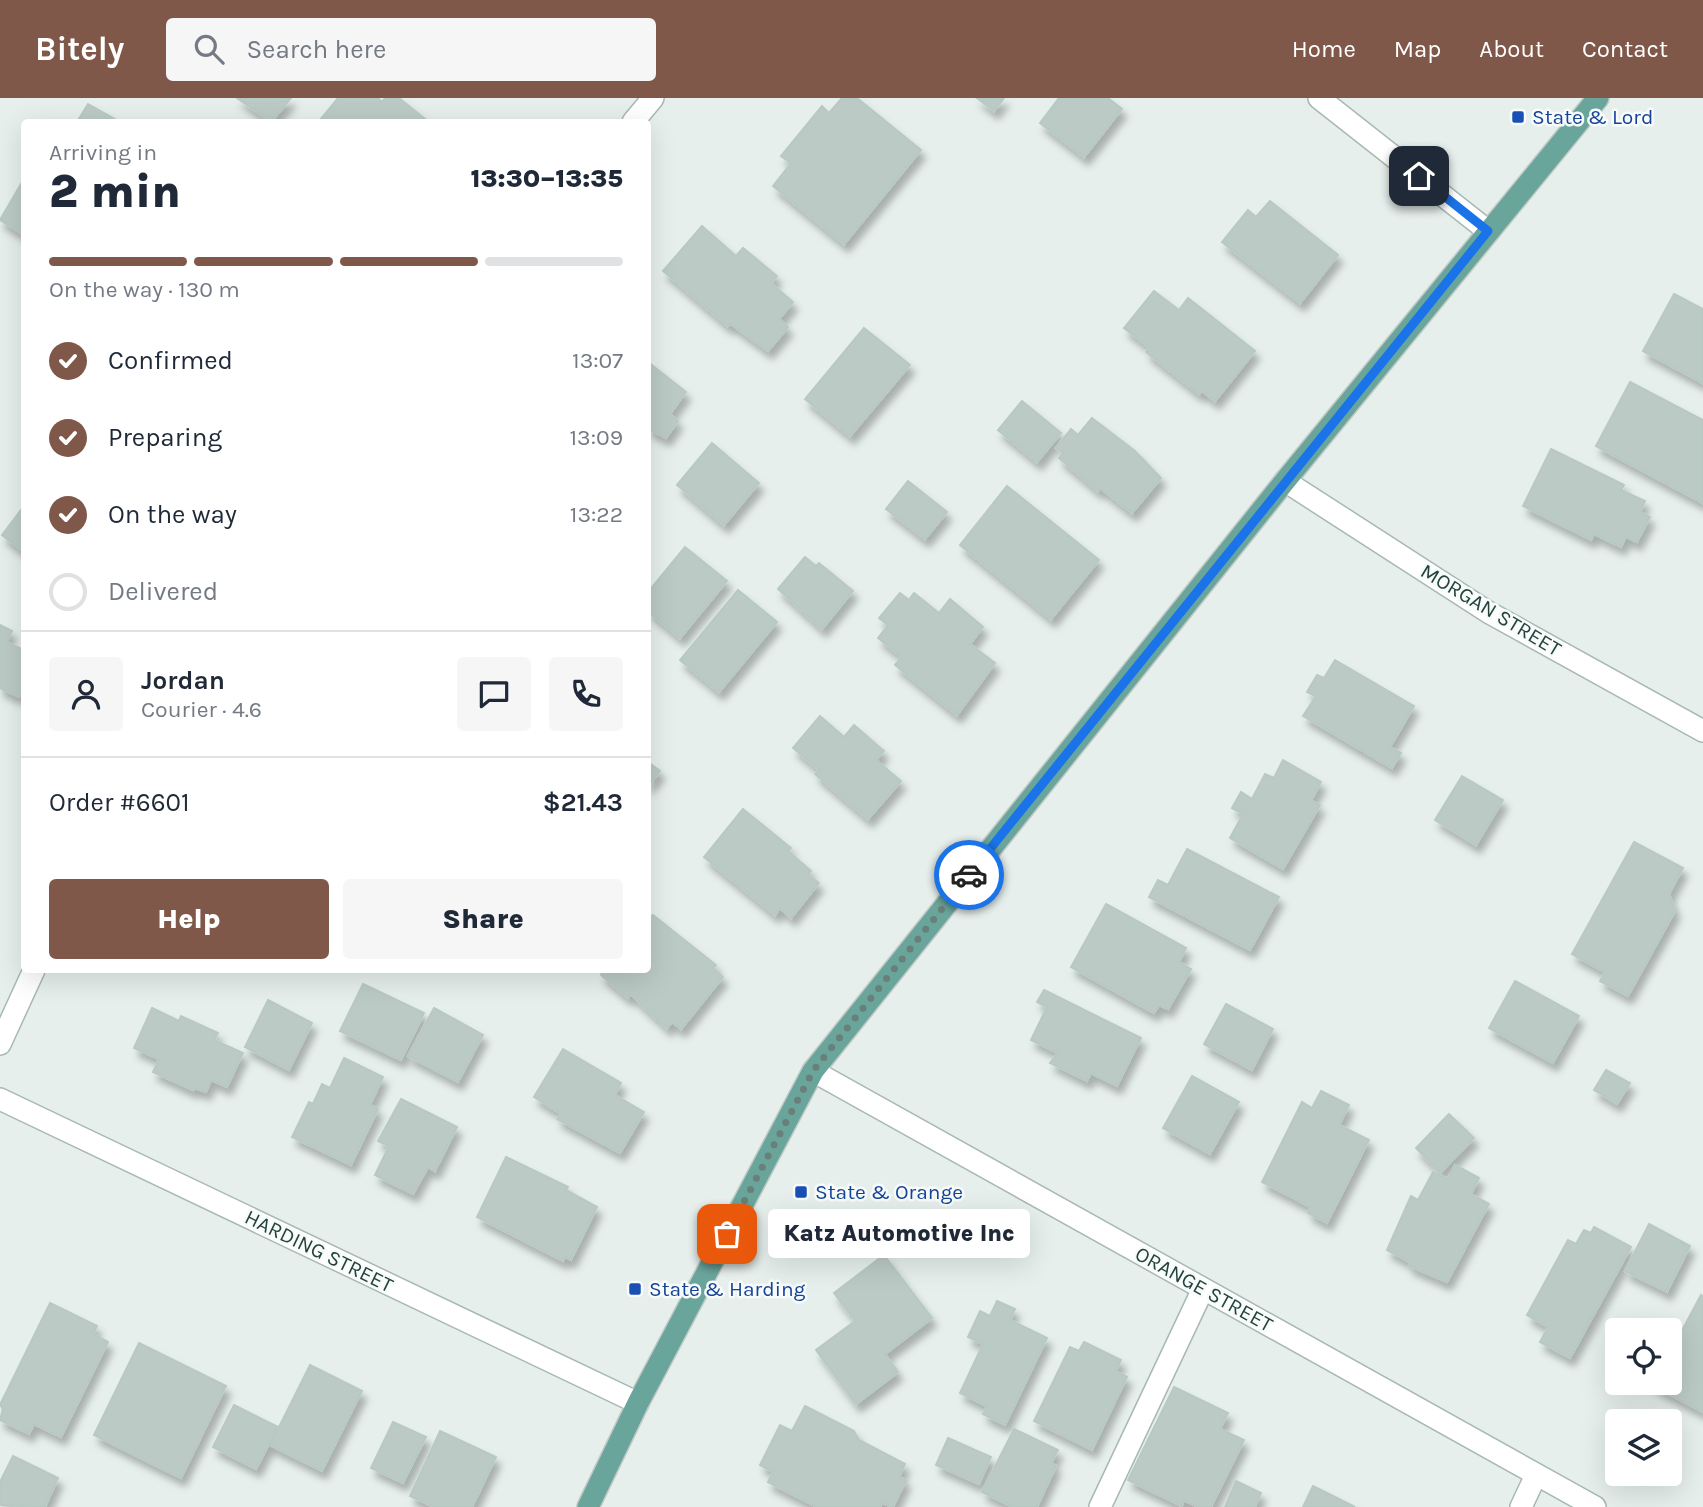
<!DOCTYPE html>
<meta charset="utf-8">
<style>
:root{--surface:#fff;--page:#f6f6f7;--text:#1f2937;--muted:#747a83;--line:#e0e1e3;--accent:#7f5849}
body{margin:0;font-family:Karla,sans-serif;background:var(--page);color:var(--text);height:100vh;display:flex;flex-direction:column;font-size:26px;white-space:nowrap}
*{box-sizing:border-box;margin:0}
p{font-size:23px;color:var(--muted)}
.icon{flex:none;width:38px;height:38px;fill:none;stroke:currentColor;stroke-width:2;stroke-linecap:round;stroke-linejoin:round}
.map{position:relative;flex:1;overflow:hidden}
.details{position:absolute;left:21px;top:21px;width:630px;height:854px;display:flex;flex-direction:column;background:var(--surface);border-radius:7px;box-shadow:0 7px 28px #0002}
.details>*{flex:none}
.fabs{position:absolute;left:1605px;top:1220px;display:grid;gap:14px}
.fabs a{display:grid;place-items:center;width:77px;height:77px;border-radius:7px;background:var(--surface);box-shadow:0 7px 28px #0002;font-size:35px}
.pin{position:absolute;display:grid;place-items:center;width:60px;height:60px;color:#fff;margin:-30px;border-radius:14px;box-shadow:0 4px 10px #0006}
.courier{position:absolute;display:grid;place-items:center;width:70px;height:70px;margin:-35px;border:5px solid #1a73e8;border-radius:50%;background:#fff;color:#222;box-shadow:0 2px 9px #0007}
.bubble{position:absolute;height:49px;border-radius:7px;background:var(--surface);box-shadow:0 7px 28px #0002;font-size:23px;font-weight:800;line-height:49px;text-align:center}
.head em{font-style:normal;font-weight:800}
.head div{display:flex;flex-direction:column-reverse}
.head{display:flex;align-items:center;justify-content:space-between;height:119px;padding:0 28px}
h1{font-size:46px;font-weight:800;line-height:52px}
.bar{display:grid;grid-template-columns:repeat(4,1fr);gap:10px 7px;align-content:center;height:84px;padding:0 28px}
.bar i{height:9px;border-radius:5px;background:var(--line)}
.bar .on{background:var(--accent)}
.bar p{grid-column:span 4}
.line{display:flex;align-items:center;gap:18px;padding:0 28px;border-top:2px solid var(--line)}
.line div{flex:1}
.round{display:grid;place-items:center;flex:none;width:74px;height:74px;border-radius:7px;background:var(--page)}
ol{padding:0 28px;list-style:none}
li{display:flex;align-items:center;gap:21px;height:77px}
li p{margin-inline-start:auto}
li .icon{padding:7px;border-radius:50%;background:var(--accent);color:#fff;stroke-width:4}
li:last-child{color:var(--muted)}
li i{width:38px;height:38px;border:4px solid var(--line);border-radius:50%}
.button{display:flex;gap:14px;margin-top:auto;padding:14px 28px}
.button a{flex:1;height:80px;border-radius:7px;background:var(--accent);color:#fff;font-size:28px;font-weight:800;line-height:80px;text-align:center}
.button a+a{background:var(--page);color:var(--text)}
header{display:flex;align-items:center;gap:42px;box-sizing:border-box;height:98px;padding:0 35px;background:var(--accent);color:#fff}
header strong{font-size:33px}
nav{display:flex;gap:38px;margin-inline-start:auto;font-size:24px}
.search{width:490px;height:63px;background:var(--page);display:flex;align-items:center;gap:18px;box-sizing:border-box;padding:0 24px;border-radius:7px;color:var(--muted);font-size:26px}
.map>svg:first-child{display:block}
</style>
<header>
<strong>Bitely</strong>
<div class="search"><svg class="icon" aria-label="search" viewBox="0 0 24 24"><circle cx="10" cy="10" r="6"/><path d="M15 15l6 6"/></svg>Search here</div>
<nav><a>Home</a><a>Map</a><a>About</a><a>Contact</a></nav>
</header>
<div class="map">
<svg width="1703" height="1409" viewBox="0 0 1703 1409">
<defs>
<filter id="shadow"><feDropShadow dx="4.5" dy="8" stdDeviation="3.5" flood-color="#0004"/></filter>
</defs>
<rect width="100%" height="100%" fill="#e6efec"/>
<!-- building -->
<g fill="#bbcac5" stroke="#b8c9c3" stroke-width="2" filter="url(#shadow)">
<path d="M 237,0 L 291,0 L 271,24 Z"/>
<path d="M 338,0 L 378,0 L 382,4 L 385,0 L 399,0 L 425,21 L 423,24 L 323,24 L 320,22 Z"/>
<path d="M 842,0 L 857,0 L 921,52 L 844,146 L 773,88 L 791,65 L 781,58 L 822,8 L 829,15 Z"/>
<path d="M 977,0 L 1004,0 L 994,13 Z"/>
<path d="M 1059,0 L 1108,0 L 1122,11 L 1084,59 L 1040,25 Z"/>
<path d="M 88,6 L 120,24 L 77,24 Z"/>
<path d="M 24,81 L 24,137 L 0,122 Z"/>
<path d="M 1270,103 L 1338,157 L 1300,205 L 1222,144 L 1248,112 L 1256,119 Z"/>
<path d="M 702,128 L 736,158 L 743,150 L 777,178 L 771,185 L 793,204 L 779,221 L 788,229 L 768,253 L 731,226 L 728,228 L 663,173 Z"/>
<path d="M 1154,193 L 1179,212 L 1188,200 L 1255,253 L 1215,303 L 1202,293 L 1199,296 L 1146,254 L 1150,250 L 1124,230 Z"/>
<path d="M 1674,196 L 1703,211 L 1703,285 L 1643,253 Z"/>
<path d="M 864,230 L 910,267 L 850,338 L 805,301 Z"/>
<path d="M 648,264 L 686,294 L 670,316 L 678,323 L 666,340 L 648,331 Z"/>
<path d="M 1630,284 L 1703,322 L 1703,405 L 1596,348 Z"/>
<path d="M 1022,303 L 1061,335 L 1037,364 L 998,332 Z"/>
<path d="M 1092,320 L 1135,353 L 1161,380 L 1132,415 L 1100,390 L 1098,393 L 1059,360 L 1063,355 L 1056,350 L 1071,331 L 1078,337 Z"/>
<path d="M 712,345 L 759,385 L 724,427 L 677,387 Z"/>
<path d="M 1551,351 L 1624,387 L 1621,392 L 1645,403 L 1640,414 L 1650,419 L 1637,444 L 1626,439 L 1621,449 L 1594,436 L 1591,442 L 1523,408 Z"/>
<path d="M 908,383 L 947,414 L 925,441 L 886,411 Z"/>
<path d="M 1007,388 L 1099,462 L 1051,521 L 960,447 Z"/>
<path d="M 24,408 L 24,454 L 2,437 Z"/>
<path d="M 685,449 L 727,483 L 680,540 L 648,513 L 648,494 Z"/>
<path d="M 805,459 L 816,468 L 819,465 L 853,493 L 822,531 L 778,491 Z"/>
<path d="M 738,492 L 777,524 L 719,594 L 680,562 Z"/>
<path d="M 900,495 L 909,502 L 914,495 L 939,515 L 950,501 L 983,529 L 970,546 L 995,565 L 957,617 L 895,567 L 902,559 L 878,540 L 888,527 L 879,520 Z"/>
<path d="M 0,527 L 12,533 L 6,544 L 24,552 L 24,588 L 19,599 L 0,590 Z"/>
<path d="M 1335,562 L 1414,608 L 1390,649 L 1401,655 L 1392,670 L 1303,618 L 1316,598 L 1307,594 L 1317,577 L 1324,580 Z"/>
<path d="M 820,618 L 844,639 L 854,627 L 884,653 L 876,662 L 901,683 L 868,721 L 815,676 L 819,672 L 793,650 Z"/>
<path d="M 1283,662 L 1321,684 L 1311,703 L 1320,707 L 1283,771 L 1230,740 L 1243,716 L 1232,710 L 1241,694 L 1252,701 L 1265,676 L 1274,680 Z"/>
<path d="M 648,664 L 660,673 L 648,688 Z"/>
<path d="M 1462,678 L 1503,702 L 1476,747 L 1435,722 Z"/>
<path d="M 743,711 L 791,750 L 788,753 L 811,773 L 808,777 L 819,785 L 791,820 L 780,810 L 775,817 L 704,759 Z"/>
<path d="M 1634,744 L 1683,770 L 1669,796 L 1675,813 L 1628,898 L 1600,883 L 1605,874 L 1572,856 Z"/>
<path d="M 1187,751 L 1279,799 L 1250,852 L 1149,799 L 1158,782 L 1168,787 Z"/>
<path d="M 1106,806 L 1186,850 L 1179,864 L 1191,871 L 1168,911 L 1159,907 L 1154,915 L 1071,869 Z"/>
<path d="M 653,817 L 716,867 L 713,870 L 723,879 L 681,931 L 672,924 L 667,930 L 630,896 L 628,900 L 601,877 L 603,872 L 648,872 L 648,821 Z"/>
<path d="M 1515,883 L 1579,918 L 1553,965 L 1489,930 Z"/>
<path d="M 363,886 L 424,915 L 401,962 L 340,933 Z"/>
<path d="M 1044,892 L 1141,940 L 1117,988 L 1091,975 L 1087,983 L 1050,965 L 1058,955 L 1031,942 L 1047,909 L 1037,904 Z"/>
<path d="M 268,902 L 312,925 L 289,972 L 245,949 Z"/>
<path d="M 1226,906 L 1273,931 L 1252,972 L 1204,946 Z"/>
<path d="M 152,910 L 179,923 L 181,918 L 218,935 L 214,942 L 243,955 L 227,989 L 211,982 L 206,994 L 195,990 L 193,992 L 153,974 L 159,961 L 134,950 Z"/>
<path d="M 434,910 L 483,937 L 458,984 L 408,958 Z"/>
<path d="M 563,951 L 621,985 L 615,997 L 644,1014 L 620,1055 L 557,1021 L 561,1016 L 534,999 Z"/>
<path d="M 344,960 L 383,979 L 370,1007 L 378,1011 L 351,1067 L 292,1039 L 309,1004 L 313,1006 L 322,986 L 330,990 Z"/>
<path d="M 1606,972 L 1630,985 L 1617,1006 L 1594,992 Z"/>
<path d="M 1192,978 L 1239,1004 L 1210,1056 L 1163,1030 Z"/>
<path d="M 1321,993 L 1349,1007 L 1339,1027 L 1369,1042 L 1327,1125 L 1308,1115 L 1311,1109 L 1262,1084 L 1302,1004 L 1312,1010 Z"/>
<path d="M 401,1001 L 457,1029 L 435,1073 L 428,1069 L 413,1096 L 375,1077 L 389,1048 L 378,1043 Z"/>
<path d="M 1449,1016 L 1474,1040 L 1440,1075 L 1416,1050 Z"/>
<path d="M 506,1059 L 568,1089 L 566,1092 L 597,1109 L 571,1162 L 565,1159 L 563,1163 L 477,1119 Z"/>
<path d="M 1455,1067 L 1479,1080 L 1471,1096 L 1489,1106 L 1447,1184 L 1409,1168 L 1410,1164 L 1387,1152 L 1411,1098 L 1418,1102 L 1433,1074 L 1448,1081 Z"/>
<path d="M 1649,1126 L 1690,1148 L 1667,1194 L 1625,1173 Z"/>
<path d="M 1594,1129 L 1631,1149 L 1570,1260 L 1540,1244 L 1548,1229 L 1527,1217 L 1568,1142 L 1576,1146 L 1584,1132 L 1591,1135 Z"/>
<path d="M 884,1157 L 932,1220 L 885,1256 L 898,1274 L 856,1306 L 816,1252 L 855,1223 L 834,1195 Z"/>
<path d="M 1701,1197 L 1703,1199 L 1703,1314 L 1652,1287 L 1670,1284 L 1670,1255 Z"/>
<path d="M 997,1203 L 1015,1211 L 1010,1222 L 1047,1240 L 1005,1327 L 983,1316 L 987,1308 L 960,1295 L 983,1246 L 968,1239 L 980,1213 L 990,1218 Z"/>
<path d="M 50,1205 L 97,1228 L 93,1236 L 108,1244 L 61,1339 L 34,1326 L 29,1336 L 0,1322 L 3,1311 L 0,1307 Z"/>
<path d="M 1084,1244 L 1121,1262 L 1116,1273 L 1127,1279 L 1092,1352 L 1034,1323 L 1070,1249 L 1079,1253 Z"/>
<path d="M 139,1245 L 226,1288 L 181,1380 L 94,1337 Z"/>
<path d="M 310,1267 L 362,1293 L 322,1373 L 270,1347 Z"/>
<path d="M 1174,1289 L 1228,1315 L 1220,1331 L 1244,1342 L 1211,1409 L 1198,1409 L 1184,1402 L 1182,1408 L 1128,1382 Z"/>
<path d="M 234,1307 L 278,1329 L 256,1371 L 213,1349 Z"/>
<path d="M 805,1308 L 854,1333 L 859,1342 L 905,1366 L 899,1379 L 906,1382 L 893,1409 L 882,1405 L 880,1409 L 817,1409 L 768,1384 L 773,1374 L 760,1367 L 780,1327 L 792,1333 Z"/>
<path d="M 393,1324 L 426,1339 L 403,1385 L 371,1370 Z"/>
<path d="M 1014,1331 L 1058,1352 L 1051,1365 L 1056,1368 L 1037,1409 L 1013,1409 L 982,1394 Z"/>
<path d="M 440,1333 L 496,1359 L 472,1409 L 434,1409 L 410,1398 Z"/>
<path d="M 948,1340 L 991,1359 L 979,1386 L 936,1367 Z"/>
<path d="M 13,1358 L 58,1380 L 45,1409 L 0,1407 L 0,1384 Z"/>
<path d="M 1236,1383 L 1261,1395 L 1255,1409 L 1225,1409 Z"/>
<path d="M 1313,1388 L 1355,1409 L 1303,1409 Z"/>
</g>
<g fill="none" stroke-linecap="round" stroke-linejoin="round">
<!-- lane casing -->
<g stroke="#a8b8b4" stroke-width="24">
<path id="lane" d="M 1100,1409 L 1203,1191"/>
</g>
<!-- street casing -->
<g stroke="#a8b8b4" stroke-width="24">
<g id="street">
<path d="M 1319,0 L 1488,133"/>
<path d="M 633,24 L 653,0"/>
<path d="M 1285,383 L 1488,514 L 1703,633"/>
<path d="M 0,946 L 34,872"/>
<path d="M 813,973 L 1595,1409"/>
<path d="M 0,1001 L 638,1305"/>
<path d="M 1521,1409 L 1536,1377"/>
</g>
</g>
<!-- primary casing -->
<g stroke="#c2cac8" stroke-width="24">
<path id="primary" d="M 588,1409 L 638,1305 L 813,973 L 1285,383 L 1598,0"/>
</g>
<!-- lane -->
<use href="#lane" stroke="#fff" stroke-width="21"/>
<!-- street -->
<use href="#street" stroke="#fff" stroke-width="21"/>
<!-- primary -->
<use href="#primary" stroke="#6aa59b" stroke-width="21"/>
</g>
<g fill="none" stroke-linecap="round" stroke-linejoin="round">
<!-- done -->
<path stroke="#687f7a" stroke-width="7" stroke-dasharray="0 12.6" d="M 727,1136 L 813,973 L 969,777"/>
<!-- route -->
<path stroke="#1a73e8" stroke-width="9" d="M 969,777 L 1488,133 L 1419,78"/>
</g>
<!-- markers -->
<g fill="#1a4fb4" stroke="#f7fbf9" stroke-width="2.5">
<rect x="1511" y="12" width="14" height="14" rx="3.5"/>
<rect x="794" y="1087" width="14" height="14" rx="3.5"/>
<rect x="628" y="1184" width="14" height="14" rx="3.5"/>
</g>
<g text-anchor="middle" stroke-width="5" stroke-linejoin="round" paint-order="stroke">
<!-- transit labels -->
<g font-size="21" fill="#164399" stroke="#f7fbf9" text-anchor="start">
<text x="1532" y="26">State &amp; Lord</text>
<text x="815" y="1101">State &amp; Orange</text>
<text x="649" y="1198">State &amp; Harding</text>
</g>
<!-- street labels -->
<g font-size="21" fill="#24423c" stroke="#f7fbf9">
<text transform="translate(1491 512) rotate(31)" y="7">MORGAN STREET</text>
<text transform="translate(319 1153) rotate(26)" y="7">HARDING STREET</text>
<text transform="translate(1204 1191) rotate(29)" y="7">ORANGE STREET</text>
</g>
</g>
</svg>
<div class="fabs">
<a><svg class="icon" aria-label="locate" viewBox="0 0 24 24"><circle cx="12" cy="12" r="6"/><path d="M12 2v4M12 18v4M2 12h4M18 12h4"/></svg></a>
<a><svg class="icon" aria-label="layers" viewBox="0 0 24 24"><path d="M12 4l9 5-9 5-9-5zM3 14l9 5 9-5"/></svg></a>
</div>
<div class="pin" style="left:727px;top:1136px;background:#ea580c"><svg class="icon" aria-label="bag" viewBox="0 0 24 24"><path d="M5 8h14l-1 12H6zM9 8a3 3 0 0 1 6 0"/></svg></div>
<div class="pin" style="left:1419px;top:78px;background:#1f2937"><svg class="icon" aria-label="home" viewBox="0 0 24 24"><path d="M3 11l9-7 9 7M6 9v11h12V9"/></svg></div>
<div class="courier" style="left:969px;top:777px"><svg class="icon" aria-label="car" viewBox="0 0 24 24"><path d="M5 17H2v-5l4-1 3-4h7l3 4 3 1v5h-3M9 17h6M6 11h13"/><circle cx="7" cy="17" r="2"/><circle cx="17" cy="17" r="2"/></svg></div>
<div class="bubble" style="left:768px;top:1111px;width:262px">Katz Automotive Inc</div>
<section class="details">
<div class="head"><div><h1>2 min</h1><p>Arriving in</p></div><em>13:30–13:35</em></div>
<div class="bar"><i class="on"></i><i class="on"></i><i class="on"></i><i></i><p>On the way · 130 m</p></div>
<ol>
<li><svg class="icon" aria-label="check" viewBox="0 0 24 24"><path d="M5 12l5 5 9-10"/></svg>Confirmed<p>13:07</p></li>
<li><svg class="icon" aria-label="check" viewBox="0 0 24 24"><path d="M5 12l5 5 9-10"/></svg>Preparing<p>13:09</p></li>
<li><svg class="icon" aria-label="check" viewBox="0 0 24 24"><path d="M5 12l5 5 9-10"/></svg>On the way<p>13:22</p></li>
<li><i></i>Delivered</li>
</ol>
<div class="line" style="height:126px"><a class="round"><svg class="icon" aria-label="person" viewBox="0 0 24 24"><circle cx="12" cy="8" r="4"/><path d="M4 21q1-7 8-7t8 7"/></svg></a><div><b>Jordan</b><p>Courier · 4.6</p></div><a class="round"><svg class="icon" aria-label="chat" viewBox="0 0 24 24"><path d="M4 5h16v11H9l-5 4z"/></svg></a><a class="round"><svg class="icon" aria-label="phone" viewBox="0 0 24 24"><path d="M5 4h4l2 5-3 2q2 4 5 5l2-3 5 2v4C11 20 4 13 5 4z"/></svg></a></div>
<div class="line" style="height:91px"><div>Order #6601</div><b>$21.43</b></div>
<div class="button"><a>Help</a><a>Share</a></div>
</section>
</div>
